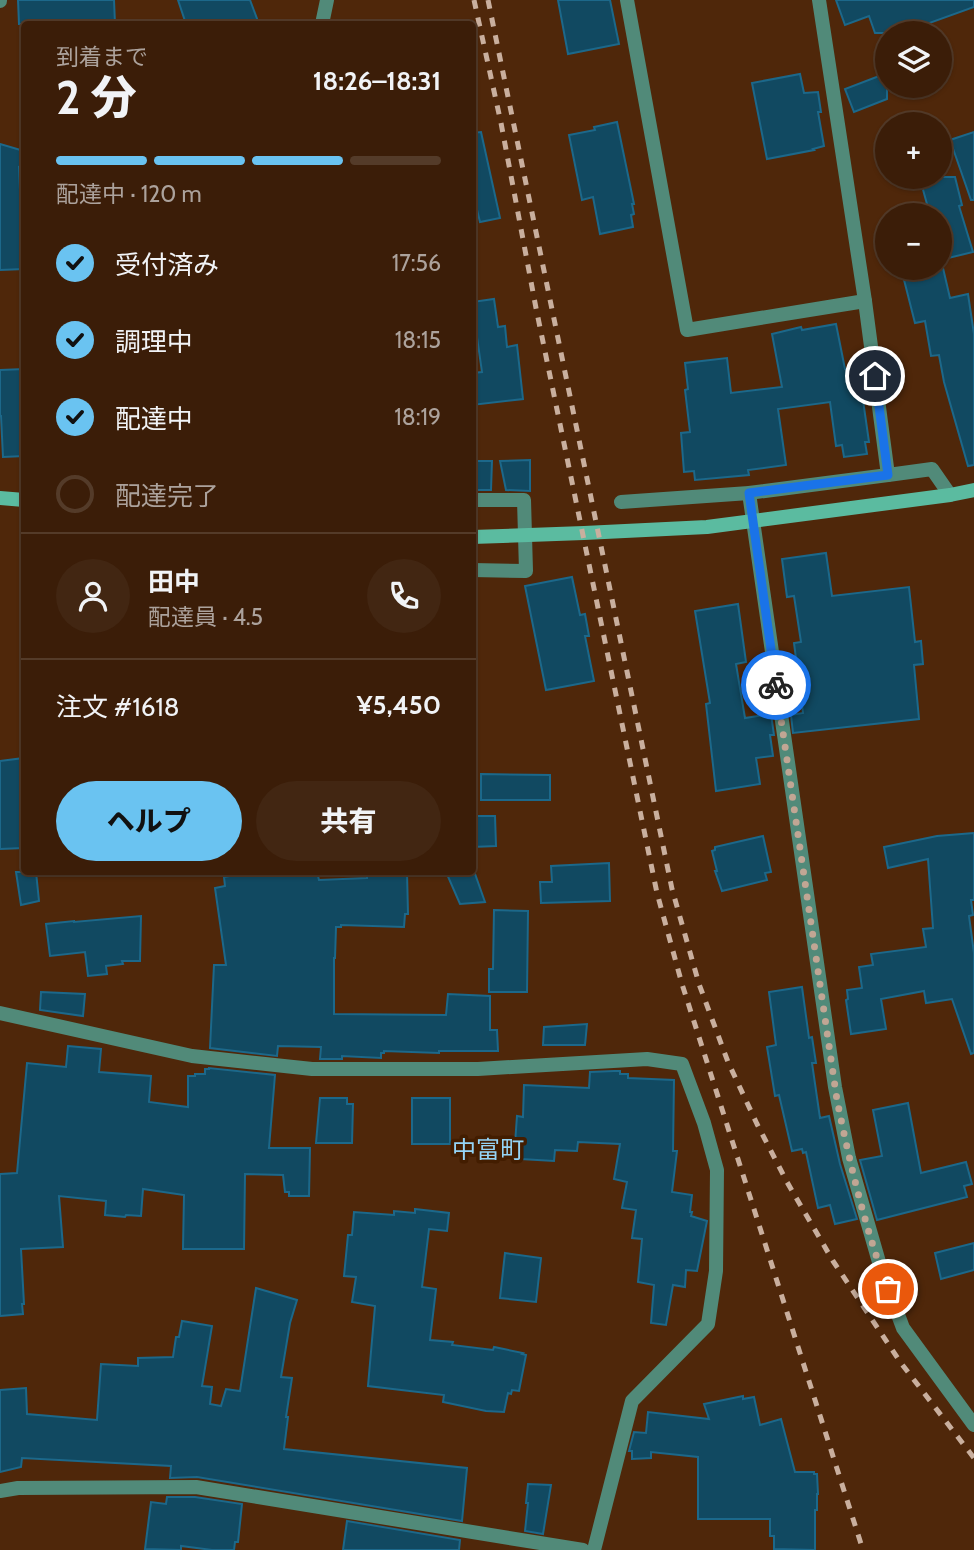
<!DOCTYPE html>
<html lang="ja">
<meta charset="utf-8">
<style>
:root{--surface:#3b1d08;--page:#422612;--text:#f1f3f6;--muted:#aca29c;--line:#543b29;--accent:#6ac3f1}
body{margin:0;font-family:Cabin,"Noto Sans JP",sans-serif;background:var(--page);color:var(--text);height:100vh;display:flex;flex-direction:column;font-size:26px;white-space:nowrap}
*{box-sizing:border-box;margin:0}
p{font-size:23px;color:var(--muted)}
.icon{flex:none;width:38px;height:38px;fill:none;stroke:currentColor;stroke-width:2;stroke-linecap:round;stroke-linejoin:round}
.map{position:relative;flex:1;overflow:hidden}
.details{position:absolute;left:21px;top:21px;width:455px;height:854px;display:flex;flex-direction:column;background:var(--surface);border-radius:7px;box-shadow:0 2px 5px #0004,0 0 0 2px var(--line)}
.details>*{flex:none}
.fabs{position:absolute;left:875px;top:21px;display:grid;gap:14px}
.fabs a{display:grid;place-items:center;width:77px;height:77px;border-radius:50%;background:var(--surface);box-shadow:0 2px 5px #0004,0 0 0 2px var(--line);font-size:35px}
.pin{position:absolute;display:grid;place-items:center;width:60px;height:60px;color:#fff;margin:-30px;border:4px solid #fff;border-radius:50%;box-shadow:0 2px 7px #0007}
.courier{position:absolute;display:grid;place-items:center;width:70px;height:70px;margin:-35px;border:5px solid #1a73e8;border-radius:50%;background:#fff;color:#222;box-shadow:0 2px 9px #0007}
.headline em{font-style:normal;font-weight:800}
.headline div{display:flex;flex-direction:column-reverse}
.headline{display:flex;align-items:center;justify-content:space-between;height:119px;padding:0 35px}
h1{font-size:46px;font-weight:800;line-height:52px}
.bar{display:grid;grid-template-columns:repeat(4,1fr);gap:10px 7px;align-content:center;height:84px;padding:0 35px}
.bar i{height:9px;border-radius:5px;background:var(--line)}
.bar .on{background:var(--accent)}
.bar p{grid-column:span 4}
.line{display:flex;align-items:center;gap:18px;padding:0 35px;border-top:2px solid var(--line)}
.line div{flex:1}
.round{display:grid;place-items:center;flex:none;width:74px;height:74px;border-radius:37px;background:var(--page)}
ol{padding:0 35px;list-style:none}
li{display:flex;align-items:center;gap:21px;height:77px}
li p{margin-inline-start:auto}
li .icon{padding:7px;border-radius:50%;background:var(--accent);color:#111;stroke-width:4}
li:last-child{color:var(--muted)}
li i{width:38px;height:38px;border:4px solid var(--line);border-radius:50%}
.primary-button{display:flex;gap:14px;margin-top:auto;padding:14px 35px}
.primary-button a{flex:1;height:80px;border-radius:42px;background:var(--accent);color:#111;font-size:28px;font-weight:800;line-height:80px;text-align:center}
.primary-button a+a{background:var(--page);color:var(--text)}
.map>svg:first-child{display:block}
</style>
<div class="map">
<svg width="974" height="1550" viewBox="0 0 974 1550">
<rect width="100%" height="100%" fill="#4f270a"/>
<!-- building -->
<g fill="#114961" stroke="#1c688a" stroke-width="2">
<path d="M 18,0 L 114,0 L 115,24 L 19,24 Z"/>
<path d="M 178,0 L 250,0 L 259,24 L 186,24 Z"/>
<path d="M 558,0 L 610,0 L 619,44 L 568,54 Z"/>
<path d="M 836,0 L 974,0 L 974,7 L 918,27 L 920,33 L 875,33 L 869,16 L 845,25 Z"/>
<path d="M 887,73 L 887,99 L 854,112 L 845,89 Z"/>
<path d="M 800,74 L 804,93 L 818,92 L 821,112 L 818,112 L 824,146 L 813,149 L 814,150 L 767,159 L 752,83 Z"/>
<path d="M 617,122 L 634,204 L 632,204 L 634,214 L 631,215 L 633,227 L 600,234 L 593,197 L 582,200 L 569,135 L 595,130 L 594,127 Z"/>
<path d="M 481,132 L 500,218 L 480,222 L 472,189 L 472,133 Z"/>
<path d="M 974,132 L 974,200 L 971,200 L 950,140 Z"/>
<path d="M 0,144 L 24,151 L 24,168 L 19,167 L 22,236 L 24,236 L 24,269 L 0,270 Z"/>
<path d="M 921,177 L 955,177 L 962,205 L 959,206 L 973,252 L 940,260 L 940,215 L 930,215 L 922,186 L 924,185 Z"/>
<path d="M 901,268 L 943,268 L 950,298 L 968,294 L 974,334 L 974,465 L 968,466 L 944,382 L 939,355 L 931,356 L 925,321 L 915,323 Z"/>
<path d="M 494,299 L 498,327 L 505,326 L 507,347 L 517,345 L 523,399 L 472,405 L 472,373 L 482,372 L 475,323 L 472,324 L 472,302 Z"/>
<path d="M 836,324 L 845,369 L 848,369 L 851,387 L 861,386 L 869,442 L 865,442 L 867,454 L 844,457 L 842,445 L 836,446 L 830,402 L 778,409 L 786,465 L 748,470 L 749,475 L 695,480 L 694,471 L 684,472 L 681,433 L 690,432 L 685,390 L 688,389 L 685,363 L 727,358 L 731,393 L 782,387 L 772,334 L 801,327 L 802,330 Z"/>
<path d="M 24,369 L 24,456 L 3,457 L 1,416 L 0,416 L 0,370 Z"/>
<path d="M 530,460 L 530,491 L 506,490 L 500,461 Z"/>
<path d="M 472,461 L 492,461 L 491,490 L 472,490 Z"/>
<path d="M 826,553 L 832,596 L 909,587 L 915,642 L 921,641 L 923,664 L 914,665 L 919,719 L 793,733 L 791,715 L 803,713 L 794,643 L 801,642 L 794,596 L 787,597 L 782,559 Z"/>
<path d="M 572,577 L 580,615 L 585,614 L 589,636 L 585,636 L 594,681 L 546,690 L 525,586 Z"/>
<path d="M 738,604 L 746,662 L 736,664 L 745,718 L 771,714 L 774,735 L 770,735 L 773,756 L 756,758 L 760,784 L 716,791 L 706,704 L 710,703 L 695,611 Z"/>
<path d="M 24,758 L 24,848 L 0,849 L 0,761 Z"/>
<path d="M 481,774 L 550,775 L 550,800 L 481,800 Z"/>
<path d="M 472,816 L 495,816 L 496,846 L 472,847 Z"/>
<path d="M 974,833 L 974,900 L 971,900 L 973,915 L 969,916 L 974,953 L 974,1053 L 971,1054 L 952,999 L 926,1003 L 924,991 L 881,999 L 886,1029 L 851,1034 L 846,1000 L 848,999 L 847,990 L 862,988 L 859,967 L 873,965 L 871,954 L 926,947 L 923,929 L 933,928 L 928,859 L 888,868 L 884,847 L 937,836 Z"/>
<path d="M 763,836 L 771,872 L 765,873 L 767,880 L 722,891 L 715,871 L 717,871 L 712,851 L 715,850 L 715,847 Z"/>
<path d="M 609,863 L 610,901 L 541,903 L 540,882 L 552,882 L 551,866 Z"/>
<path d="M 472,871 L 474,871 L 485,902 L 460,904 L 446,872 Z"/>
<path d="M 16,872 L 36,872 L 39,901 L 21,905 Z"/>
<path d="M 229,872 L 317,872 L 319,880 L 367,878 L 367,873 L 407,872 L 408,914 L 405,914 L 404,927 L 341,925 L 341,927 L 336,927 L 335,958 L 334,958 L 334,1014 L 446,1015 L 448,994 L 490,996 L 490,1030 L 497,1030 L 498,1051 L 439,1051 L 439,1053 L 384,1051 L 384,1053 L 381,1053 L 381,1058 L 342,1056 L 342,1059 L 320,1059 L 321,1047 L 278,1046 L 277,1056 L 210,1048 L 214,965 L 226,965 L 215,888 L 225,886 L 224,877 L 230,876 Z"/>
<path d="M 494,910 L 528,911 L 527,992 L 489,992 L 489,969 L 493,969 Z"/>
<path d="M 141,916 L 140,961 L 122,961 L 123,964 L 106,966 L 107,974 L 88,976 L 85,952 L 50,956 L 46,924 L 74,921 L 74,922 Z"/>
<path d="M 802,987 L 809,1038 L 812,1037 L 816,1063 L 812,1063 L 820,1118 L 829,1116 L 840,1164 L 857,1219 L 835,1224 L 830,1205 L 818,1208 L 806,1152 L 803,1153 L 802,1149 L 792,1151 L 779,1095 L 775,1096 L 767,1047 L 776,1045 L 769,992 Z"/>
<path d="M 41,992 L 85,994 L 83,1016 L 40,1010 Z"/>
<path d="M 587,1024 L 585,1045 L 543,1045 L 544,1027 Z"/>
<path d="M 68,1046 L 101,1049 L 99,1072 L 151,1076 L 149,1102 L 188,1107 L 188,1076 L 195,1076 L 195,1074 L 205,1074 L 205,1069 L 209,1069 L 209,1068 L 275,1075 L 269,1148 L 310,1148 L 309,1196 L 289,1196 L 289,1192 L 285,1192 L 283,1175 L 245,1174 L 244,1249 L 183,1249 L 184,1195 L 143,1189 L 141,1216 L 126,1215 L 125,1217 L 105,1215 L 106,1201 L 59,1196 L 63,1247 L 21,1249 L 24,1304 L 22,1304 L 23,1314 L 0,1316 L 0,1174 L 17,1173 L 27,1063 L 66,1067 Z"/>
<path d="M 614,1071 L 620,1071 L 620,1074 L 628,1074 L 628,1078 L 674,1080 L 673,1151 L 677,1151 L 672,1192 L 692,1195 L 690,1212 L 692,1212 L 691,1216 L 707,1221 L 697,1271 L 686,1270 L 685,1287 L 673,1285 L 666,1325 L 651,1323 L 654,1285 L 638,1282 L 642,1239 L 632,1238 L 636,1210 L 622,1208 L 627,1182 L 614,1179 L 620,1144 L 578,1142 L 577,1151 L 555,1150 L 554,1161 L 521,1159 L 521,1144 L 515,1144 L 517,1116 L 523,1117 L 524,1085 L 589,1088 L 590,1072 Z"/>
<path d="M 320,1098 L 347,1098 L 347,1104 L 353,1104 L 352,1143 L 316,1143 Z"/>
<rect x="412" y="1098" width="38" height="46"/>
<path d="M 908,1103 L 921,1173 L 966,1162 L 972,1184 L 964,1186 L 967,1197 L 877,1220 L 860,1160 L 882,1156 L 873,1110 Z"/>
<path d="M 415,1209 L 449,1213 L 447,1231 L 429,1229 L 422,1287 L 436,1289 L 430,1340 L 453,1342 L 452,1345 L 493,1350 L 494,1347 L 523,1353 L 522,1354 L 526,1355 L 519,1391 L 512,1390 L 511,1394 L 508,1393 L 504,1412 L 486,1411 L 443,1402 L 444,1395 L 368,1386 L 375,1306 L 352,1302 L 356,1277 L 344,1276 L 348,1235 L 352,1235 L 354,1212 L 394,1215 L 394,1211 L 415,1213 Z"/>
<path d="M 974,1243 L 974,1270 L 941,1279 L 935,1253 Z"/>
<path d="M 505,1253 L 541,1258 L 536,1302 L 500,1298 Z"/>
<path d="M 256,1288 L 297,1300 L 290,1323 L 281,1377 L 292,1378 L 286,1417 L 288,1417 L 284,1449 L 467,1468 L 462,1521 L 197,1477 L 170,1478 L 171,1466 L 22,1458 L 21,1467 L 0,1472 L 0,1390 L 26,1388 L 27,1414 L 97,1420 L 101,1364 L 138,1366 L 138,1358 L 173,1357 L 176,1337 L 179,1337 L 182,1321 L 212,1326 L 202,1386 L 212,1387 L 210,1404 L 221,1406 L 226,1389 L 240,1391 Z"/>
<path d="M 743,1396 L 743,1399 L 754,1397 L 760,1425 L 781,1419 L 795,1472 L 814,1472 L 814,1474 L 817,1474 L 818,1494 L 817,1494 L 817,1510 L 815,1510 L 815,1550 L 774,1549 L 774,1536 L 770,1536 L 770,1519 L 698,1519 L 698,1457 L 651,1452 L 651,1458 L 632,1459 L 632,1451 L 629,1451 L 634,1432 L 646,1433 L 648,1412 L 709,1419 L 704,1404 Z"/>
<path d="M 528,1484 L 551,1485 L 543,1534 L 525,1531 L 528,1503 L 526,1503 Z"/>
<path d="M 167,1497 L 195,1497 L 242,1504 L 238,1542 L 235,1542 L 234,1550 L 212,1550 L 181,1546 L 181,1550 L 145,1549 L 151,1502 L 166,1504 Z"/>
<path d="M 347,1521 L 460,1540 L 459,1550 L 343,1550 Z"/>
</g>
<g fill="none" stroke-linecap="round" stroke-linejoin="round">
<!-- street -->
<g stroke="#518a79" stroke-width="14">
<path d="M 627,0 L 687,330 L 865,301"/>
<path d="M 819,0 L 865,301 L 888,475 L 932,469 L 950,495"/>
<path d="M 0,1 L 0,0"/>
<path d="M 322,24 L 327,0"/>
<path d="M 749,493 L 835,1087 L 849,1158 L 881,1269 L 903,1328 L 974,1425"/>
<path d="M 472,500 L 524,500 L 526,571 L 472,570"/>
<path d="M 621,502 L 749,493 L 888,475"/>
<path d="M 0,1013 L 192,1056 L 312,1069 L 478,1069 L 647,1059 L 682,1064 L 704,1123 L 717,1170 L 716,1271 L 708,1324 L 632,1401 L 594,1550"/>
<path d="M 0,1491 L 18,1488 L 196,1487 L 583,1550"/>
</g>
<!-- secondary -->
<g stroke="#5bbba0" stroke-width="14">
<path d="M 0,498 L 24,500"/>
<path d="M 472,537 L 584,533 L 707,527 L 950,495 L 974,490"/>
</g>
<!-- rail -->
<g stroke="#c9af9e" stroke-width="5" stroke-dasharray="9 9" stroke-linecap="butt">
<path d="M 474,0 L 501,123 L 536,308 L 657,893 L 682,984 L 863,1550"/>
<path d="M 488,0 L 672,889 L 699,984 L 728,1062 L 757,1124 L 787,1182 L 833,1261 L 901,1363 L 974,1458"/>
</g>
</g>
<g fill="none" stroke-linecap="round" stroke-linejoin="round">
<!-- done -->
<path stroke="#c1a694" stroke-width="7" stroke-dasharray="0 12.6" d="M 776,685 L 837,1100 C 850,1164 865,1228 888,1289"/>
<!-- route -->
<path stroke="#1a73e8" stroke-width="9" d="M 776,685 L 749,493 L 888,475 L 875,376"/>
</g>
<g text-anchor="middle" stroke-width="7" stroke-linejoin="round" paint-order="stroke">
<!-- quarter labels -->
<g font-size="24" fill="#95d4f6" stroke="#431d00">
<text x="488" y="1158">中富町</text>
</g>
</g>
</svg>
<div class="fabs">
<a><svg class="icon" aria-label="layers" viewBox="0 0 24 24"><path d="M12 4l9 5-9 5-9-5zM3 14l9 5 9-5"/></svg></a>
<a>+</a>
<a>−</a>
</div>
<div class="pin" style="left:888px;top:1289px;background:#ea580c"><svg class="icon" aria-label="bag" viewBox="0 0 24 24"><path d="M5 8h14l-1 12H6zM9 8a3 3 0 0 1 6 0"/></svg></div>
<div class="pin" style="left:875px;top:376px;background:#1f2937"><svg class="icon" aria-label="home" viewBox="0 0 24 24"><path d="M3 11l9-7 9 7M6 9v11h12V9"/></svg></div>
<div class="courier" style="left:776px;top:685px"><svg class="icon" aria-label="bike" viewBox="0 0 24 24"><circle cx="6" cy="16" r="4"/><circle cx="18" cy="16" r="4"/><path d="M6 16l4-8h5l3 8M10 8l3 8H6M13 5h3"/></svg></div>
<section class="details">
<div class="headline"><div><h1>2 分</h1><p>到着まで</p></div><em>18:26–18:31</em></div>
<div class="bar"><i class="on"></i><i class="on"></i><i class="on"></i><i></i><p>配達中 · 120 m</p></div>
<ol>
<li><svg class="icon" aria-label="check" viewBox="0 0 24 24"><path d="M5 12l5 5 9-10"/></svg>受付済み<p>17:56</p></li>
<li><svg class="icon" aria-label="check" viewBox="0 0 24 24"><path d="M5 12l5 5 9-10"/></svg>調理中<p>18:15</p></li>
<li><svg class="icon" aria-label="check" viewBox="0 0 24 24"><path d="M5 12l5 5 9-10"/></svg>配達中<p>18:19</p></li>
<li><i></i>配達完了</li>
</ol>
<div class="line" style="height:126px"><a class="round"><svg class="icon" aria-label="person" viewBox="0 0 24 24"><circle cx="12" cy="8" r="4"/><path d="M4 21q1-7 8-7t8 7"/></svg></a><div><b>田中</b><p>配達員 · 4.5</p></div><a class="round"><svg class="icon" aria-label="phone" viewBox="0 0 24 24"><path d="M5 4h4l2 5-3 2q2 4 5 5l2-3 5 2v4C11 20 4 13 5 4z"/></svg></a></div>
<div class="line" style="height:91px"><div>注文 #1618</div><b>¥5,450</b></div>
<div class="primary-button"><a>ヘルプ</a><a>共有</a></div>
</section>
</div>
